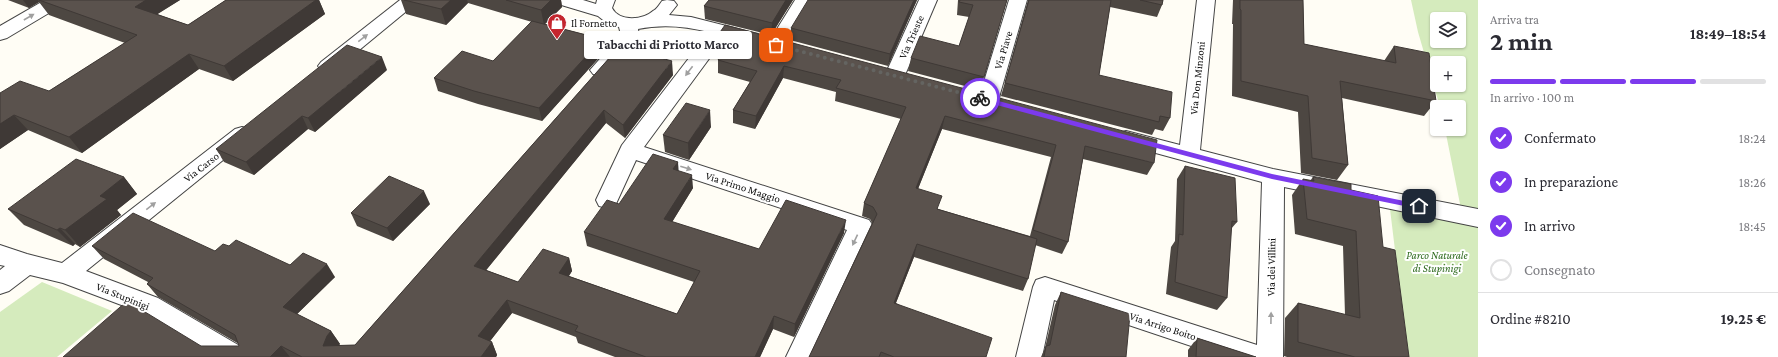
<!DOCTYPE html>
<html lang="it">
<meta charset="utf-8">
<style>
:root{--surface:#fff;--page:#f7f7f7;--text:#2b2b33;--muted:#7c7c81;--line:#e1e1e2;--accent:#7c3aed}
body{margin:0;font-family:"Crimson Pro",serif;background:var(--page);color:var(--text);height:100vh;display:flex;flex-direction:column;font-size:15px;white-space:nowrap}
*{box-sizing:border-box;margin:0}
p{font-size:13px;color:var(--muted)}
.icon{flex:none;width:22px;height:22px;fill:none;stroke:currentColor;stroke-width:2;stroke-linecap:round;stroke-linejoin:round}
.map{position:relative;flex:1;overflow:hidden}
.details{display:flex;flex-direction:column;background:var(--surface);width:300px}
.details>*{flex:none}
.buttons{position:absolute;left:1430px;top:12px;display:grid;gap:8px}
.buttons a{display:grid;place-items:center;width:36px;height:36px;border-radius:4px;background:var(--surface);box-shadow:0 1px 3px #0004;font-size:20px}
.pin{position:absolute;display:grid;place-items:center;width:34px;height:34px;color:#fff;margin:-17px;border-radius:8px;box-shadow:0 2px 6px #0006}
.courier{position:absolute;display:grid;place-items:center;width:40px;height:40px;margin:-20px;border:3px solid #7c3aed;border-radius:50%;background:#fff;color:#222;box-shadow:0 1px 5px #0007}
.bubble{position:absolute;height:28px;border-radius:4px;background:var(--surface);box-shadow:0 1px 3px #0004;font-size:13px;font-weight:700;line-height:28px;text-align:center}
.headline em{font-style:normal;font-weight:700}
.headline div{display:flex;flex-direction:column-reverse}
.headline{display:flex;align-items:center;justify-content:space-between;height:68px;padding:0 12px}
h1{font-size:26px;font-weight:700;line-height:30px}
.bar{display:grid;grid-template-columns:repeat(4,1fr);gap:6px 4px;align-content:center;height:48px;padding:0 12px}
.bar i{height:5px;border-radius:3px;background:var(--line)}
.bar .current{background:var(--accent)}
.bar p{grid-column:span 4}
.line{display:flex;align-items:center;gap:10px;padding:0 12px;border-top:1px solid var(--line)}
.line div{flex:1}
ol{padding:0 12px;list-style:none}
li{display:flex;align-items:center;gap:12px;height:44px}
li p{margin-inline-start:auto}
li .icon{padding:4px;border-radius:50%;background:var(--accent);color:#fff;stroke-width:4}
li:last-child{color:var(--muted)}
li i{width:22px;height:22px;border:2px solid var(--line);border-radius:50%}
main{display:flex;flex:1;min-height:0}
.map>svg:first-child{display:block}
</style>
<main>
<div class="map">
<svg width="1478" height="357" viewBox="0 0 1478 357">
<rect width="100%" height="100%" fill="#fffdf5"/>
<!-- green -->
<g fill="#d5ebbd" fill-rule="evenodd">
<path d="M 1411,0 L 1478,0 L 1478,357 L 1408,357 L 1390,209 L 1464,224 L 1445,129 L 1459,129 L 1459,107 L 1440,107 L 1418,32 ZM 1437,19 L 1459,19 L 1459,41 L 1437,41 ZM 1437,63 L 1459,63 L 1459,85 L 1437,85 Z"/>
<path d="M 42,282 L 112,311 L 57,357 L 0,357 L 0,312 Z"/>
</g>
<g fill="none" stroke-linecap="round" stroke-linejoin="round">
<!-- minor casing -->
<g stroke="#444" stroke-width="2">
<g id="minor">
<path d="M 45,0 L 67,0 L 64,4 L 7,38 L 0,40 L 0,26 Z"/>
<path d="M 400,0 L 420,0 L 335,70 L 328,72 L 321,70 L 318,66 L 321,62 Z"/>
<path d="M 555,0 L 583,0 L 596,4 L 597,0 L 615,0 L 612,8 C 619,22 643,20 653,11 C 657,9 659,5 662,1 L 667,0 L 674,1 L 677,5 L 669,15 L 691,17 L 758,34 L 760,38 L 758,42 L 751,44 L 725,37 L 644,147 L 869,220 L 873,226 L 812,357 L 786,357 L 847,230 L 636,160 L 615,206 L 607,208 L 599,206 L 596,200 L 622,145 L 709,32 C 685,26 662,24 638,29 L 639,36 L 637,40 L 607,74 L 600,76 L 593,74 L 590,70 L 621,35 L 619,27 L 608,24 L 598,16 L 558,4 Z"/>
<path d="M 795,0 L 813,0 L 783,49 L 776,51 L 769,49 L 767,45 Z"/>
<path d="M 919,0 L 937,0 L 905,75 L 902,79 L 895,81 L 888,79 L 885,75 Z"/>
<path d="M 1009,0 L 1027,0 L 998,101 L 995,106 L 988,108 L 981,106 L 978,101 Z"/>
<path d="M 1197,0 L 1215,0 L 1200,150 L 1273,169 L 1478,209 L 1478,227 L 1284,187 L 1283,357 L 1224,357 L 1054,300 L 1042,357 L 1016,357 L 1033,287 L 1036,280 L 1045,277 L 1257,345 L 1262,182 L 1119,143 L 1116,138 L 1119,133 L 1126,131 L 1180,145 Z"/>
<path d="M 242,127 L 249,129 L 252,134 L 249,139 L 86,271 L 158,298 L 245,349 L 249,357 L 213,357 L 140,312 L 63,283 L 30,275 L 9,291 L 0,294 L 0,270 L 5,266 L 0,265 L 0,245 L 27,254 L 62,263 L 235,129 Z"/>
</g>
</g>
<!-- minor -->
<use href="#minor" fill="#fff" fill-rule="evenodd"/>
</g>
<!-- wall -->
<g fill="#4d4742" fill-rule="evenodd">
<path d="M 8,0 L 180,0 L 157,14 L 188,25 L 226,0 L 319,0 L 325,14 L 233,81 L 199,69 L 82,153 L 28,130 L 0,149 L 0,93 L 49,91 L 125,43 L 49,15 L 39,2 L 29,8 Z"/>
<path d="M 401,0 L 561,0 L 562,7 L 545,24 L 602,39 L 604,52 L 542,121 L 478,104 L 438,91 L 434,78 L 493,61 L 532,22 L 468,3 L 446,25 L 406,14 Z"/>
<path d="M 709,0 L 793,0 L 771,35 L 705,19 L 704,6 Z"/>
<path d="M 917,0 L 888,66 L 790,40 L 791,28 Z"/>
<path d="M 958,0 L 1007,0 L 980,90 L 908,71 L 911,58 L 959,46 L 969,17 L 957,15 Z"/>
<path d="M 1028,0 L 1163,0 L 1162,5 L 1157,17 L 1110,7 L 1099,75 L 1170,118 L 1163,131 L 1155,129 L 1152,135 L 1001,96 Z"/>
<path d="M 1233,0 L 1303,0 L 1304,44 L 1384,61 L 1394,46 L 1436,101 L 1424,116 L 1342,98 L 1348,165 L 1337,180 L 1301,173 L 1298,112 L 1232,96 L 1233,24 L 1232,24 Z"/>
<path d="M 716,38 L 1154,163 L 1147,175 L 1083,159 L 1068,242 L 1062,254 L 1035,245 L 1028,279 L 1023,291 L 914,257 L 896,303 L 986,357 L 809,357 L 872,223 L 870,219 L 862,216 L 864,203 L 901,119 L 835,101 L 836,92 L 783,78 L 755,129 L 733,123 L 733,110 L 750,82 L 718,73 L 718,60 L 722,54 L 716,50 ZM 942,129 L 1051,157 L 1030,236 L 938,209 L 918,189 Z"/>
<path d="M 619,47 L 673,75 L 625,138 L 606,123 L 486,270 L 518,282 L 569,258 L 572,271 L 569,276 L 677,314 L 694,282 L 587,246 L 584,232 L 619,204 L 678,162 L 678,171 L 693,188 L 672,222 L 759,249 L 844,233 L 794,337 L 773,329 L 760,357 L 615,357 L 578,343 L 576,337 L 512,313 L 490,341 L 492,342 L 497,355 L 496,357 L 63,357 L 201,346 L 239,346 L 239,344 L 158,297 L 147,284 L 148,282 L 104,259 L 92,246 L 215,251 L 229,246 L 290,265 L 335,277 L 297,314 L 331,331 L 340,344 L 338,346 L 355,345 Z"/>
<path d="M 387,70 L 315,132 L 308,129 L 254,175 L 224,162 L 216,149 Z"/>
<path d="M 711,127 L 689,160 L 665,152 L 663,135 Z"/>
<path d="M 1185,166 L 1237,222 L 1231,229 L 1227,298 L 1217,310 L 1166,294 L 1171,247 L 1175,241 L 1177,179 Z"/>
<path d="M 124,177 L 137,194 L 117,210 L 121,215 L 80,247 L 75,244 L 73,246 L 24,225 L 8,209 Z"/>
<path d="M 1313,177 L 1351,190 L 1383,247 L 1409,357 L 1287,357 L 1284,356 L 1285,318 L 1298,303 L 1345,315 L 1343,246 L 1295,234 L 1292,195 L 1303,179 L 1310,181 Z"/>
<path d="M 430,204 L 393,241 L 357,226 L 351,213 Z"/>
<path d="M 1061,292 L 1126,357 L 1041,357 L 1045,348 L 1055,305 Z"/>
<path d="M 1197,338 L 1256,357 L 1188,357 L 1188,350 Z"/>
</g>
<!-- shaded-wall -->
<g fill="#3f3936">
<path d="M 23,0 L 38,0 L 39,2 L 29,8 Z"/>
<path d="M 146,0 L 180,0 L 145,22 L 135,7 Z"/>
<path d="M 316,0 L 319,0 L 325,14 L 233,81 L 224,66 Z"/>
<path d="M 451,0 L 467,0 L 468,3 L 446,25 L 441,9 Z"/>
<path d="M 551,0 L 561,0 L 562,7 L 544,25 L 541,10 Z"/>
<path d="M 786,0 L 793,0 L 771,35 L 772,23 Z"/>
<path d="M 914,0 L 917,0 L 888,66 L 890,54 Z"/>
<path d="M 602,39 L 604,52 L 542,121 L 539,108 Z"/>
<path d="M 189,54 L 199,69 L 82,153 L 69,137 Z"/>
<path d="M 382,57 L 387,70 L 315,132 L 308,118 Z"/>
<path d="M 672,61 L 673,75 L 625,138 L 623,125 Z"/>
<path d="M 784,66 L 783,78 L 755,129 L 756,116 Z"/>
<path d="M 604,110 L 606,123 L 479,279 L 474,266 Z"/>
<path d="M 710,110 L 711,127 L 689,160 L 688,143 Z"/>
<path d="M 14,115 L 28,130 L 0,149 L 0,124 Z"/>
<path d="M 302,116 L 308,129 L 254,175 L 246,162 Z"/>
<path d="M 945,116 L 942,129 L 913,201 L 916,188 Z"/>
<path d="M 678,162 L 679,176 L 673,169 Z"/>
<path d="M 692,175 L 693,188 L 666,232 L 664,219 Z"/>
<path d="M 124,177 L 137,194 L 117,210 L 121,215 L 80,247 L 65,230 L 100,196 Z"/>
<path d="M 424,191 L 430,204 L 393,241 L 387,228 Z"/>
<path d="M 846,220 L 844,233 L 794,337 L 795,324 Z"/>
<path d="M 60,228 L 75,244 L 73,246 L 57,230 Z"/>
<path d="M 917,244 L 914,257 L 891,315 L 894,303 Z"/>
<path d="M 569,258 L 572,271 L 562,286 L 559,273 Z"/>
<path d="M 327,264 L 335,277 L 292,319 L 283,307 Z"/>
<path d="M 507,300 L 512,313 L 484,349 L 478,336 Z"/>
<path d="M 774,316 L 773,329 L 760,357 L 755,357 Z"/>
<path d="M 331,331 L 340,344 L 336,348 L 323,346 L 327,336 Z"/>
<path d="M 492,342 L 497,355 L 496,357 L 481,357 Z"/>
<path d="M 281,346 L 290,357 L 270,357 Z"/>
</g>
<!-- building -->
<g fill="#5a524d" stroke="#3f3936">
<path d="M 39,0 L 146,0 L 135,7 L 188,25 L 226,0 L 316,0 L 224,66 L 189,54 L 69,137 L 14,115 L 0,124 L 0,93 L 20,81 L 49,91 L 137,35 Z"/>
<path d="M 404,0 L 451,0 L 441,9 Z"/>
<path d="M 506,0 L 551,0 L 541,10 Z"/>
<path d="M 709,0 L 786,0 L 772,23 L 704,6 Z"/>
<path d="M 808,0 L 914,0 L 890,54 L 791,28 Z"/>
<path d="M 960,0 L 1007,0 L 984,77 L 911,58 L 920,36 L 959,46 L 973,5 L 959,2 Z"/>
<path d="M 1029,0 L 1111,0 L 1099,75 L 1172,92 L 1170,118 L 1160,116 L 1159,122 L 1005,83 Z"/>
<path d="M 1140,0 L 1163,0 L 1162,5 Z"/>
<path d="M 1240,0 L 1303,0 L 1304,44 L 1396,63 L 1394,46 L 1429,53 L 1436,101 L 1340,81 L 1348,165 L 1312,158 L 1308,96 L 1241,81 L 1241,10 L 1240,9 Z"/>
<path d="M 532,21 L 602,39 L 539,108 L 474,91 L 434,78 L 462,51 L 493,61 Z"/>
<path d="M 725,25 L 1157,140 L 1154,163 L 1085,146 L 1068,242 L 1033,230 L 1056,145 L 945,116 L 916,188 L 942,196 L 937,209 L 1037,239 L 1028,279 L 917,244 L 894,303 L 992,338 L 986,357 L 894,357 L 881,352 L 879,357 L 809,357 L 877,214 L 873,207 L 864,203 L 906,107 L 836,88 L 841,80 L 784,66 L 756,116 L 733,110 L 757,71 L 718,60 L 728,46 L 716,38 Z"/>
<path d="M 347,45 L 382,57 L 308,118 L 302,116 L 246,162 L 216,149 Z"/>
<path d="M 619,47 L 672,61 L 623,125 L 604,110 L 474,266 L 518,282 L 543,249 L 569,258 L 559,273 L 677,314 L 700,271 L 584,232 L 607,200 L 619,204 L 653,154 L 678,162 L 673,169 L 692,175 L 664,219 L 759,249 L 786,200 L 846,220 L 795,324 L 774,316 L 755,357 L 646,357 L 575,331 L 578,326 L 507,300 L 478,336 L 492,342 L 481,357 L 302,357 L 281,346 L 270,357 L 63,357 L 127,301 L 201,346 L 239,346 L 235,335 L 147,284 L 153,278 L 92,246 L 133,213 L 215,251 L 223,244 L 229,246 L 236,240 L 290,265 L 303,253 L 327,264 L 283,307 L 331,331 L 327,336 L 323,346 L 355,345 Z"/>
<path d="M 686,103 L 710,110 L 688,143 L 663,135 Z"/>
<path d="M 76,159 L 124,177 L 100,196 L 107,199 L 65,230 L 60,228 L 57,230 L 8,209 Z"/>
<path d="M 1185,166 L 1235,178 L 1237,222 L 1232,221 L 1227,298 L 1175,282 L 1179,234 L 1183,235 Z"/>
<path d="M 389,176 L 424,191 L 387,228 L 351,213 Z"/>
<path d="M 1313,177 L 1351,184 L 1351,190 L 1378,196 L 1383,247 L 1395,250 L 1409,357 L 1355,357 L 1298,342 L 1298,303 L 1360,318 L 1356,231 L 1307,219 L 1303,179 L 1314,181 Z"/>
<path d="M 1061,292 L 1130,314 L 1126,357 L 1044,357 L 1046,346 L 1050,345 Z"/>
<path d="M 1197,338 L 1256,357 L 1196,357 Z"/>
</g>
<!-- one-way arrows -->
<defs><path id="oneway-solid" d="M-6-.8H1V-3.2L6.5 0L1 3.2V.8H-6Z"/></defs>
<g fill="#a0a0a0">
<use href="#oneway-solid" transform="translate(29 17) rotate(-30)"/>
<use href="#oneway-solid" transform="translate(363 38) rotate(-38)"/>
<use href="#oneway-solid" transform="translate(689 71) rotate(127)"/>
<use href="#oneway-solid" transform="translate(686 168) rotate(18)"/>
<use href="#oneway-solid" transform="translate(151 206) rotate(-38)"/>
<use href="#oneway-solid" transform="translate(855 240) rotate(115)"/>
<use href="#oneway-solid" transform="translate(1271 318) rotate(-89)"/>
</g>
<!-- route -->
<path fill="#7c3aed" d="M 980,96 L 1272,174 L 1419,204 L 1423,206 L 1419,209 L 1272,179 L 978,100 L 978,97 Z"/>
<g fill="none" stroke-linecap="round" stroke-linejoin="round">
<!-- done -->
<path stroke="#646461" stroke-width="4" stroke-dasharray="0 7.2" d="M 776,45 L 980,98"/>
</g>
<!-- icons -->
<defs>
<g id="shop-pin" transform="scale(1)"><path d="M0 17L-7.5 6A9.5 9.5 0 1 1 7.5 6Z" fill="#c4262e" stroke="#fff"/><path d="M-5-2.5h2.3a2.7 3.5 0 0 1 5.4 0H5L5.5 6h-11ZM-1.5-2.5h3a1.5 2.3 0 0 0-3 0Z" fill="#fff"/></g>
</defs>
<g fill-rule="evenodd">
<use href="#shop-pin" x="557" y="23"/>
</g>
<g text-anchor="middle" stroke-width="4" stroke-linejoin="round" paint-order="stroke">
<!-- poi labels -->
<g font-size="11" fill="#111" stroke="#fff" text-anchor="start">
<text x="571" y="27">Il Fornetto</text>
</g>
<!-- street labels -->
<g font-size="11" fill="#111" stroke="#fff">
<text transform="translate(911 37) rotate(-66)" y="4">Via Trieste</text>
<text transform="translate(1003 50) rotate(-73)" y="4">Via Piave</text>
<text transform="translate(1197 78) rotate(-84)" y="4">Via Don Minzoni</text>
<text transform="translate(201 167) rotate(-38)" y="4">Via Carso</text>
<text transform="translate(743 187) rotate(18)" y="4">Via Primo Maggio</text>
<text transform="translate(1271 267) rotate(-89)" y="4">Via dei Villini</text>
<text transform="translate(123 296) rotate(22)" y="4">Via Stupinigi</text>
<text transform="translate(1163 326) rotate(18)" y="4">Via Arrigo Boito</text>
</g>
<!-- park labels -->
<g font-size="11" font-style="italic" fill="#2f6b1f" stroke="#fff">
<text x="1437" y="259">Parco Naturale<tspan x="1437" dy="13">di Stupinigi</tspan></text>
</g>
</g>
</svg>
<div class="buttons">
<a><svg class="icon" aria-label="layers" viewBox="0 0 24 24"><path d="M12 4l9 5-9 5-9-5zM3 14l9 5 9-5"/></svg></a>
<a>+</a>
<a>−</a>
</div>
<div class="pin" style="left:776px;top:45px;background:#ea580c"><svg class="icon" aria-label="bag" viewBox="0 0 24 24"><path d="M5 8h14l-1 12H6zM9 8a3 3 0 0 1 6 0"/></svg></div>
<div class="pin" style="left:1419px;top:206px;background:#1f2937"><svg class="icon" aria-label="home" viewBox="0 0 24 24"><path d="M3 11l9-7 9 7M6 9v11h12V9"/></svg></div>
<div class="courier" style="left:980px;top:98px"><svg class="icon" aria-label="bike" viewBox="0 0 24 24"><circle cx="6" cy="16" r="4"/><circle cx="18" cy="16" r="4"/><path d="M6 16l4-8h5l3 8M10 8l3 8H6M13 5h3"/></svg></div>
<div class="bubble" style="left:584px;top:31px;width:168px">Tabacchi di Priotto Marco</div>
</div>
<section class="details">
<div class="headline"><div><h1>2 min</h1><p>Arriva tra</p></div><em>18:49–18:54</em></div>
<div class="bar"><i class="current"></i><i class="current"></i><i class="current"></i><i></i><p>In arrivo · 100 m</p></div>
<ol>
<li><svg class="icon" aria-label="check" viewBox="0 0 24 24"><path d="M5 12l5 5 9-10"/></svg>Confermato<p>18:24</p></li>
<li><svg class="icon" aria-label="check" viewBox="0 0 24 24"><path d="M5 12l5 5 9-10"/></svg>In preparazione<p>18:26</p></li>
<li><svg class="icon" aria-label="check" viewBox="0 0 24 24"><path d="M5 12l5 5 9-10"/></svg>In arrivo<p>18:45</p></li>
<li><i></i>Consegnato</li>
</ol>
<div class="line" style="height:52px"><div>Ordine #8210</div><b>19.25 €</b></div>
</section>
</main>
